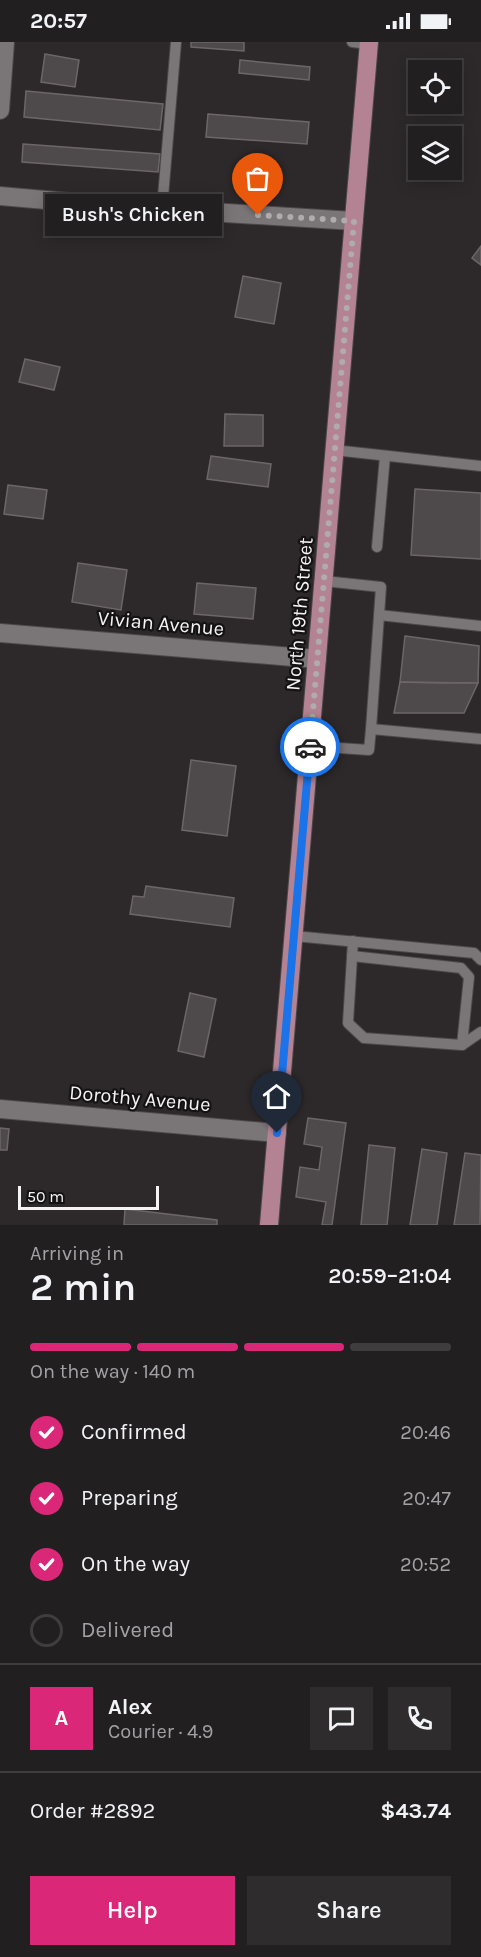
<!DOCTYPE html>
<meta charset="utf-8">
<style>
:root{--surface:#221f20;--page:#2e2c2d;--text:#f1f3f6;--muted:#a2a2a5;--line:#3f3d3e;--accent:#db2777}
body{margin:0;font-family:Karla,sans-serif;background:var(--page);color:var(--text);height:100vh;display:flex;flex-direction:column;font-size:22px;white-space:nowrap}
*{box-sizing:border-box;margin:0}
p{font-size:20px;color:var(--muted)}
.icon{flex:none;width:33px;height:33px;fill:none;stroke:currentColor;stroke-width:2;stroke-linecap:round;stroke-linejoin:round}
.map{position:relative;height:1183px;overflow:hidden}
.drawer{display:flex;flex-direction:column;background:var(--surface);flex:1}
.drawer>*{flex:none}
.fabs{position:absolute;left:408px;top:18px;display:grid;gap:12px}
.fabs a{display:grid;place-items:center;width:54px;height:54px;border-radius:0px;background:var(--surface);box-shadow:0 3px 15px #0003,0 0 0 2px var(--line);font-size:30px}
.scale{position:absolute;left:18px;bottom:15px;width:141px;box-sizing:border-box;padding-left:6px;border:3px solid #f6f3f4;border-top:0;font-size:16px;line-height:21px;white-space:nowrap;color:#f6f3f4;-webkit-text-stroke:4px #141213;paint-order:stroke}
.pin{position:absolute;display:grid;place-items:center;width:51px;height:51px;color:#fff;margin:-62px -26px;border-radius:50% 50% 50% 0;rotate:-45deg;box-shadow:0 0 6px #0007}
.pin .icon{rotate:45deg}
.courier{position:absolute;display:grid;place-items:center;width:60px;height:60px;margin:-30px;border:4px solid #1a73e8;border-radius:50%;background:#fff;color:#222;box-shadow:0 2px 8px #0007}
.bubble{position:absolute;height:42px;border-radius:0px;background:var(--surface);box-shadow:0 3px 15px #0003,0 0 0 2px var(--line);font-size:20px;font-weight:600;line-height:42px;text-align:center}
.head em{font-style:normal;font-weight:600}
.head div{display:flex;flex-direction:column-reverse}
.head{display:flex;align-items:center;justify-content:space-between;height:102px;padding:0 30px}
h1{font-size:39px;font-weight:600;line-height:45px}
.bar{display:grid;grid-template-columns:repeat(4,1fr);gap:9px 6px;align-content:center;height:72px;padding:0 30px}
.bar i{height:8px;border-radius:4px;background:var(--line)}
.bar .active{background:var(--accent)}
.bar p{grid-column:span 4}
.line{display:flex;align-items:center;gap:15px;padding:0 30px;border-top:2px solid var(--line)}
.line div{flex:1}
.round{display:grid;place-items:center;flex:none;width:63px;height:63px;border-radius:0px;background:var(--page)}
ol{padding:0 30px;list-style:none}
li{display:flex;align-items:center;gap:18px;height:66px}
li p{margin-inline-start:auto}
li .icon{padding:6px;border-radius:50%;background:var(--accent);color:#fff;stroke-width:4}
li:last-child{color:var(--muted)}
li i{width:33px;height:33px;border:3px solid var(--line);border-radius:50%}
.primary-button{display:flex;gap:12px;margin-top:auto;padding:12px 30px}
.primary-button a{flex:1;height:69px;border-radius:0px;background:var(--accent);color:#fff;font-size:24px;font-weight:600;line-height:69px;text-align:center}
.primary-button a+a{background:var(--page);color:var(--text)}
.status{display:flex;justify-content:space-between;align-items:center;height:42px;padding:0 30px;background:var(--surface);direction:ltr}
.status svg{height:16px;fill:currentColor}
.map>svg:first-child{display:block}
</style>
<div class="status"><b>20:57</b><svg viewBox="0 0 49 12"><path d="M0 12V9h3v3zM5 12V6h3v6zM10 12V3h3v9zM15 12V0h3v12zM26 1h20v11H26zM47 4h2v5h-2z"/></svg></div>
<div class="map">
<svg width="481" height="1183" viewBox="0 0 481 1183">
<rect width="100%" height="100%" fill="#2d292a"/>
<!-- building -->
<g fill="#4e494a" stroke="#6c6668" stroke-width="1.5">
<path d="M 191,0 L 244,0 L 244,9 L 191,5 Z"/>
<path d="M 45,12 L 79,18 L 75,45 L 41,40 Z"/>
<path d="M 240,18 L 310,25 L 309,38 L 239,31 Z"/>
<path d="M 26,49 L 163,62 L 160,88 L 24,75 Z"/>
<path d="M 208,72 L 309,80 L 307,102 L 206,95 Z"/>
<path d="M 23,102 L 160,112 L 158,130 L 22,120 Z"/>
<path d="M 481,204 L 481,223 L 472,216 Z"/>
<path d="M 243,234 L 281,241 L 274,282 L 235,275 Z"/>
<path d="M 25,317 L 60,325 L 54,348 L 19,340 Z"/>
<path d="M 225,372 L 263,373 L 263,404 L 224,404 Z"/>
<path d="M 211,414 L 271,422 L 268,445 L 207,437 Z"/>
<path d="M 8,443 L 47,448 L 43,477 L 4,472 Z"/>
<path d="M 415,447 L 481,451 L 481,517 L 411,513 Z"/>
<path d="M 78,521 L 127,528 L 121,568 L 72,560 Z"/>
<path d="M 197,541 L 256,546 L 253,577 L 194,572 Z"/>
<path d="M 405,594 L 479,604 L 478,641 L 400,640 Z"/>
<path d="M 400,640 L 439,641 L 478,641 L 464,671 L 394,671 Z"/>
<path d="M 191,718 L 236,724 L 227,794 L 182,788 Z"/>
<path d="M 146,844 L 234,856 L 230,885 L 130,872 L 133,854 L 144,855 Z"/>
<path d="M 190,951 L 216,957 L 204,1015 L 178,1009 Z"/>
<path d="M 308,1076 L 346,1081 L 332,1183 L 322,1183 L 326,1160 L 296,1155 L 300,1125 L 319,1128 L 322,1105 L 304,1102 Z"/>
<path d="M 0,1086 L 9,1087 L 7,1108 L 0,1108 Z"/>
<path d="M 369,1103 L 395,1106 L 387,1183 L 361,1183 Z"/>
<path d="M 422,1107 L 447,1111 L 437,1183 L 410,1183 Z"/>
<path d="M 465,1111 L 481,1113 L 480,1183 L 454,1183 Z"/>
<path d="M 125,1167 L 217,1178 L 217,1183 L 124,1183 Z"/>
</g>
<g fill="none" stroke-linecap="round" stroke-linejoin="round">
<!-- lane casing -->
<g stroke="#4c4749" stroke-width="12">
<g id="lane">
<path d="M 352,0 L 369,2"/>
<path d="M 162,167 L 176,0"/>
<path d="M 334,408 L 481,424"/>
<path d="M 377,505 L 385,414"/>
<path d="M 379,573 L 481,584"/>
<path d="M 371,687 L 481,697"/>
<path d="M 310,704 L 369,708 L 371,687 L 381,545 L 324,539"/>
<path d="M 294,894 L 474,911 L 481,918"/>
<path d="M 353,899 L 348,981 L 364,996 L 462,1003 L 481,990"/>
<path d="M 352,914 L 461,926 L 469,935 L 462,1003"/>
</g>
</g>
<!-- street casing -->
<g stroke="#4c4749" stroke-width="20">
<g id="street">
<path d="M 0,68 L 5,0"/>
<path d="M 0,154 L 114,164 L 354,179"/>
<path d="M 0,591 L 317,617"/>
<path d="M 0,1067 L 277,1091"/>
</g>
</g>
<!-- primary casing -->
<g stroke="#4c4749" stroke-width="20">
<path id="primary" d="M 269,1183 L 369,0"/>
</g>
<!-- lane -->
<use href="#lane" stroke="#7a7576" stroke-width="10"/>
<!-- street -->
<use href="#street" stroke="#7a7576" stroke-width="18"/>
<!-- primary -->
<use href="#primary" stroke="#b48393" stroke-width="18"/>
</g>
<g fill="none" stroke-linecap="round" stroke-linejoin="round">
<!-- done -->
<path stroke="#b0acad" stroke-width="6" stroke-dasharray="0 10.8" d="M 258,173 L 354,179 L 310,705"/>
<!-- route -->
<path stroke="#1a73e8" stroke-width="8" d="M 277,1091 L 310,705"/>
</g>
<g text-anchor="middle" stroke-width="4.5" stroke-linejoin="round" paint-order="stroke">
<!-- street labels -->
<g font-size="20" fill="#f6f3f4" stroke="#141213">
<text transform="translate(299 572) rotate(-85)" y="7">North 19th Street</text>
<text transform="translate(161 581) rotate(5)" y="7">Vivian Avenue</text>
<text transform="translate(140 1056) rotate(5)" y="7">Dorothy Avenue</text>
</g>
</g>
</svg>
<div class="fabs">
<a><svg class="icon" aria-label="locate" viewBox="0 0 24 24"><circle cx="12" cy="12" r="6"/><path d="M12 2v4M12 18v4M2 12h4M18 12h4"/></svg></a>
<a><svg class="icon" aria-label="layers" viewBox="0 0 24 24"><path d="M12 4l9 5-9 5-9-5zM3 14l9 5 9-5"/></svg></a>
</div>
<div class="scale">50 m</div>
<div class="pin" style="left:258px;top:173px;background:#ea580c"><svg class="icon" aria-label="bag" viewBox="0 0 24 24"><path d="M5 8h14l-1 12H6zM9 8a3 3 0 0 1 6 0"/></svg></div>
<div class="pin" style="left:277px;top:1091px;background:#1f2937"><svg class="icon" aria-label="home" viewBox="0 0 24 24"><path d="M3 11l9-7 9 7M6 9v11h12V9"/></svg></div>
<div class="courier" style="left:310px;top:705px"><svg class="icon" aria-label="car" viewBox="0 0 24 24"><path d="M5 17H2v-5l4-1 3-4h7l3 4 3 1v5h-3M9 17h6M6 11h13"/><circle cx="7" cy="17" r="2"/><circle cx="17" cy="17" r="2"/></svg></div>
<div class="bubble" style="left:45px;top:152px;width:177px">Bush's Chicken</div>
</div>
<section class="drawer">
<div class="head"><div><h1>2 min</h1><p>Arriving in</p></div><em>20:59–21:04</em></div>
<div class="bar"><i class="active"></i><i class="active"></i><i class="active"></i><i></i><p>On the way · 140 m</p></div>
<ol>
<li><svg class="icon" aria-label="check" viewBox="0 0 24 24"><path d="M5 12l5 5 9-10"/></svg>Confirmed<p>20:46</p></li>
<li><svg class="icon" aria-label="check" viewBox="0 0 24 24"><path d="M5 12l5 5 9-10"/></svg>Preparing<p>20:47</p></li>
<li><svg class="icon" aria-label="check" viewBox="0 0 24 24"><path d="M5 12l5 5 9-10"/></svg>On the way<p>20:52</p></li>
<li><i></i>Delivered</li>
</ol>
<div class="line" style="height:108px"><b class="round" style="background:var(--accent);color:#fff">A</b><div><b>Alex</b><p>Courier · 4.9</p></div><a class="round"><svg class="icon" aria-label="chat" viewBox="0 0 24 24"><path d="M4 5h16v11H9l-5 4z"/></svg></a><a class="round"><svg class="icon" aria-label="phone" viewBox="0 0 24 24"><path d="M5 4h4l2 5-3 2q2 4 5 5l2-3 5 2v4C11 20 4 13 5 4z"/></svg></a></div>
<div class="line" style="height:78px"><div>Order #2892</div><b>$43.74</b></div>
<div class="primary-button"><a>Help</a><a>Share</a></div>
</section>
